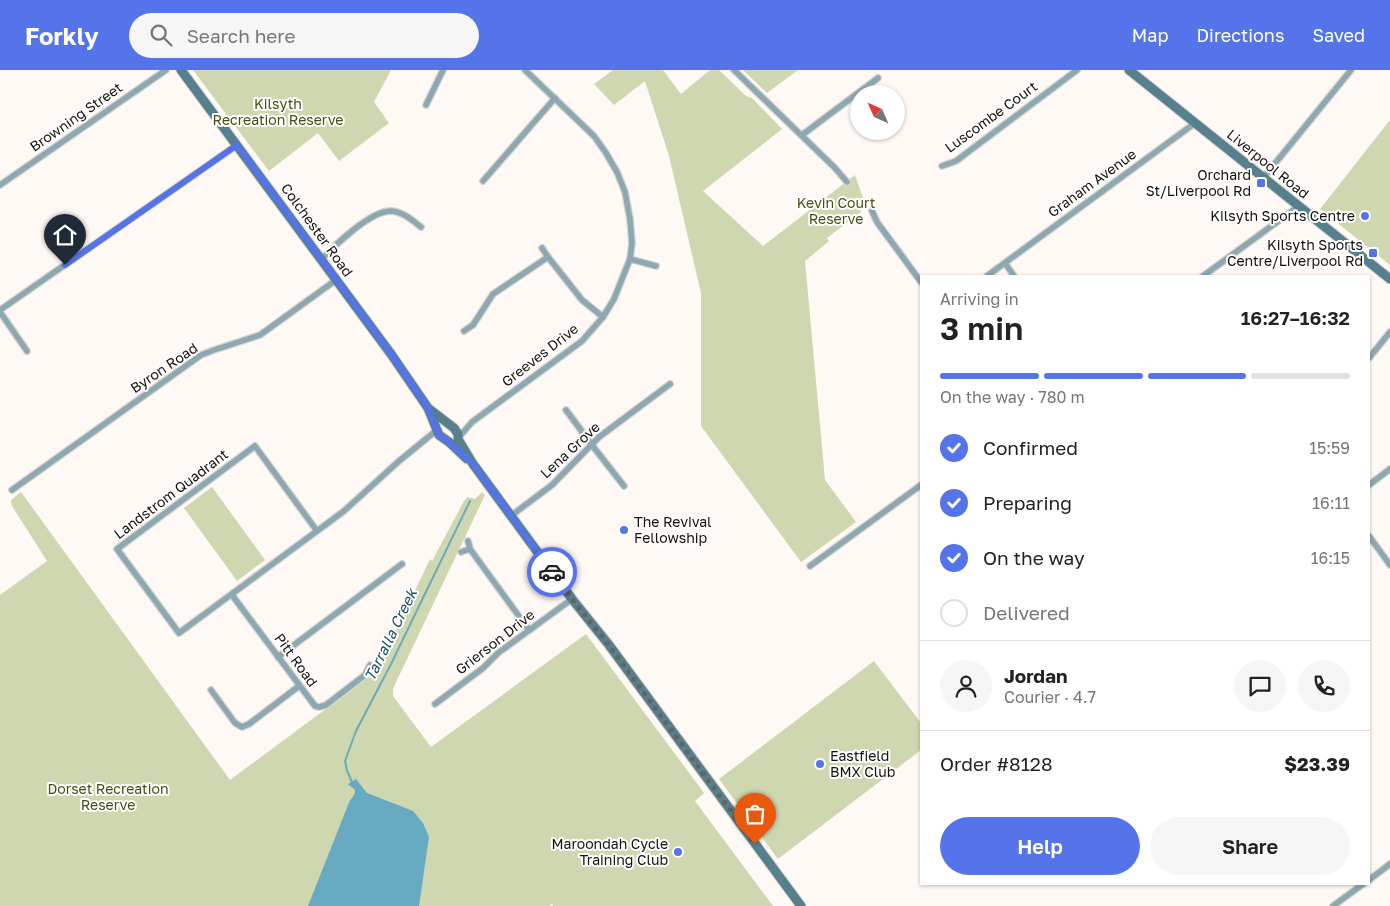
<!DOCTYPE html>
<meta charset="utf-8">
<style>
:root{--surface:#fff;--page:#f6f6f6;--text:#222;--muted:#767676;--line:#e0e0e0;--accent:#5674ea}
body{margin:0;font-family:"Golos Text",sans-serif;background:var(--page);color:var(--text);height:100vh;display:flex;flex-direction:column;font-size:19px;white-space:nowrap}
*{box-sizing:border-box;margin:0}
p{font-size:16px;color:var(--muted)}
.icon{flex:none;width:28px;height:28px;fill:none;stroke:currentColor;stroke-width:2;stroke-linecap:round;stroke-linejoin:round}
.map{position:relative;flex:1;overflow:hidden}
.drawer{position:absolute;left:920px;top:205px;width:450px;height:610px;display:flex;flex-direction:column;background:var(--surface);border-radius:0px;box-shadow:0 1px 4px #0004}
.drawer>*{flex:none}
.needle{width:32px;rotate:315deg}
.fabs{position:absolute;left:850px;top:15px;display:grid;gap:10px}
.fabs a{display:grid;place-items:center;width:55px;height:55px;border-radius:50%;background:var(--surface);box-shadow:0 1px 4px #0004;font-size:25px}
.pin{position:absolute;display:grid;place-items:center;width:42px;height:42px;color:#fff;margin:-51px -21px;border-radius:50% 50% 50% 0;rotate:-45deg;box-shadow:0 0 5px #0007}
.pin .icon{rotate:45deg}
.courier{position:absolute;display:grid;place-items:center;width:50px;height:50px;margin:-25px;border:4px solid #5674ea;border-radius:50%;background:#fff;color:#222;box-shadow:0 1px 6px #0007}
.summary em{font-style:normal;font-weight:600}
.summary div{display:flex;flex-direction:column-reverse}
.summary{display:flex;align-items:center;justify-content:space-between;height:85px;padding:0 20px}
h1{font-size:32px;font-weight:600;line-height:38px}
.bar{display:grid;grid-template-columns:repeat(4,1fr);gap:8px 5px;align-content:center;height:60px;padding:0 20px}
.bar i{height:6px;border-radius:4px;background:var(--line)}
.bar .on{background:var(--accent)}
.bar p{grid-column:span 4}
.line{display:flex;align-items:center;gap:12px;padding:0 20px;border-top:1px solid var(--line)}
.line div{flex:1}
.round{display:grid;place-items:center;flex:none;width:52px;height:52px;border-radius:26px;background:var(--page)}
ol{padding:0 20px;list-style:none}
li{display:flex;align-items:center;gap:15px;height:55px}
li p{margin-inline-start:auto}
li .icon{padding:5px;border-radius:50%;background:var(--accent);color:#fff;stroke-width:4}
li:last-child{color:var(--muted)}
li i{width:28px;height:28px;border:2px solid var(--line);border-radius:50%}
.button{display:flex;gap:10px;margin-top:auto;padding:10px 20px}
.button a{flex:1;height:58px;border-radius:30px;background:var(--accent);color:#fff;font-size:20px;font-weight:600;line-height:58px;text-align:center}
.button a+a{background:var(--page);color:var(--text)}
header{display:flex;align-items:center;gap:30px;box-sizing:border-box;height:70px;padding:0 25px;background:var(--accent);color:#fff}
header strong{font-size:24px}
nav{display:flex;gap:28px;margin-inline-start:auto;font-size:18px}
.search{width:350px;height:45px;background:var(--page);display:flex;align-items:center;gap:12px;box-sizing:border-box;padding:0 18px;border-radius:28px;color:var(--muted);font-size:19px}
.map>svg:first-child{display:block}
</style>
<header>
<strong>Forkly</strong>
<div class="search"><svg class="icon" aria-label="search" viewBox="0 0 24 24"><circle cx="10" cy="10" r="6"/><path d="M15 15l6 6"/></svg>Search here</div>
<nav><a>Map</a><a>Directions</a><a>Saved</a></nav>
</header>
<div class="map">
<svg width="1390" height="836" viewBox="0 0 1390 836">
<rect width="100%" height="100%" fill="#fef9f4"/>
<!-- green -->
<g fill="#ced7af">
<path d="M 193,0 L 391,0 L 374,32 L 389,53 L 339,91 L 318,63 L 269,101 Z"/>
<path d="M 613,0 L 663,0 L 681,24 L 710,0 L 719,0 L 746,26 L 752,28 L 782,59 L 703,121 L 763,176 L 855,105 L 864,131 L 861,134 L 861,142 L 827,168 L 829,171 L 805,191 L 825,410 L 856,452 L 801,492 L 701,356 L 701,223 L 669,86 L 645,11 L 614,35 L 594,14 Z"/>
<path d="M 743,0 L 798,0 L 767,23 Z"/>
<path d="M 1390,50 L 1390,195 L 1320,139 Z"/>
<path d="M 212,417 L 265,490 L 237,511 L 184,438 Z"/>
<path d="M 21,422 L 230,710 L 377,601 L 430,489 L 432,491 L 464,431 L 468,427 L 475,429 L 482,422 L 485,425 L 398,608 L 393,619 L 393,626 L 431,677 L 586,564 L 704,723 L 695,731 L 773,836 L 553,836 L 552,834 L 549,836 L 0,836 L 0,525 L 47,491 L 12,436 L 11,430 Z"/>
<path d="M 874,591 L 921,653 L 921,680 L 778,789 L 719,709 Z"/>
</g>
<!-- water -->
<path fill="#68aac1" d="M 356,709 L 367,723 L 413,741 L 423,753 L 429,767 L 419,836 L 308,836 L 350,730 C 353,727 355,725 355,720 L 348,714 Z"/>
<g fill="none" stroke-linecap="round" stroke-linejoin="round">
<!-- stream -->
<path stroke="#68aac1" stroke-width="2" d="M 352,712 L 347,701 L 345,691 L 356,661 L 391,594 L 470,431"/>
<!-- street casing -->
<g stroke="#d9d4cf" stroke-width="8">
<g id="street">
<path d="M 734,0 L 835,98 L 847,112"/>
<path d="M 426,35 L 443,0"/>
<path d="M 802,65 L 878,8"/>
<path d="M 942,96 L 956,91 L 1077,0"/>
<path d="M 1264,107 L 1351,0"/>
<path d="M 483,111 L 555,28"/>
<path d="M 0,115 L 166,0"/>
<path d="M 872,141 L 877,152 L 921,212"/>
<path d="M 542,178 L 548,187"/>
<path d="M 630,189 L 656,196"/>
<path d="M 321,190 C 335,175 369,142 390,141 C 402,141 412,150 421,157"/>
<path d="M 1005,193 L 1014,206"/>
<path d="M 987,206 L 1195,53"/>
<path d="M 1203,206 L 1299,136"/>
<path d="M 0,240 L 237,75"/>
<path d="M 0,242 L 27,281"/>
<path d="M 464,261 L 473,255 L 493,224 L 548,187 L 582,230 L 603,247"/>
<path d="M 1369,288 L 1390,262"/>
<path d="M 566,340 L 595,379 L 624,416"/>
<path d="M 459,367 L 472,352 L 582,271 L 603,247 L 614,229 L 630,189 L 632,173 L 630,149 L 625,122 L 617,102 L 606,83 L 594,66 L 525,0"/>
<path d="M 1369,415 L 1390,399"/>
<path d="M 12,420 L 201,285 L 214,280 L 260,265 L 336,210"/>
<path d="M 512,445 L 552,415 L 599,367 L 670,314"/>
<path d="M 317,461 L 255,376 L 117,479 L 179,563 L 344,441 L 399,391 L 437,360"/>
<path d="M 1369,466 L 1390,495"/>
<path d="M 470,479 L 529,560"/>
<path d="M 461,482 L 470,479 L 468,471"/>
<path d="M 810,496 L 921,415"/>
<path d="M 232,525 L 315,636 L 319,637 L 326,635 L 365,605 L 370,595"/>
<path d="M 278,587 L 402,494"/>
<path d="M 211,620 L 235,653 L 242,657 L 249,654 L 299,616"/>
<path d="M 435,634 L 483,598 L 498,583 L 572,529"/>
<path d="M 1369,810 L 1390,794"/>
<path d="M 1333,836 L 1363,814"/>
</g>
</g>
<!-- secondary casing -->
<g stroke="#d9d4cf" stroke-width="11">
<g id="secondary">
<path d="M 181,0 L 391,284 L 428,338 L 439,365 L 449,372 L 467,389"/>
<path d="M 1129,0 L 1390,209"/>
<path d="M 428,338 L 454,358 L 458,364 L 458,369 L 473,394 L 572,529 L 609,575 L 801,836"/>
</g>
</g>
<!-- street -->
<use href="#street" stroke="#8ca8b2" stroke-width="5.5"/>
<!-- secondary -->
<use href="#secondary" stroke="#56808e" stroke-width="9"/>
</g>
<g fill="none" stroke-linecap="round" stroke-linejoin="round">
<!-- done -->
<path stroke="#66625d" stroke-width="5" stroke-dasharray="0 9" d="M 552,502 L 572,529 L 608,574 L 755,774"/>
<!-- route -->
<path stroke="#5674ea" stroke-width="6" d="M 65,195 L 237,75 L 391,284 L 428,338 L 439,365 L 449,372 L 473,394 L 552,502"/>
</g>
<!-- markers -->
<g fill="#5674ea" stroke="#fff" stroke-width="2">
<rect x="1256" y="108" width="10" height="10" rx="2.5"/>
<circle cx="1365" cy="146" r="5"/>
<rect x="1368" y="178" width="10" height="10" rx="2.5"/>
<circle cx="624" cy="460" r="5"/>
<circle cx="820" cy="694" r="5"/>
<circle cx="678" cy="782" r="5"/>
</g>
<g text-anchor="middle" stroke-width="4" stroke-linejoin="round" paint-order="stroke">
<!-- park labels -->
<g font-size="14" fill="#464f11" stroke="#fff">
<text x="278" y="39">Kilsyth<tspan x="278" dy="16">Recreation Reserve</tspan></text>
<text x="836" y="138">Kevin Court<tspan x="836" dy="16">Reserve</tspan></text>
<text x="108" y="724">Dorset Recreation<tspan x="108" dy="16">Reserve</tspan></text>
</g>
<!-- street labels -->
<g font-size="14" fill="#14100c" stroke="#fff">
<text transform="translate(76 47) rotate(-35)" y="5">Browning Street</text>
<text transform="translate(991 47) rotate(-36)" y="5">Luscombe Court</text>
<text transform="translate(1268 94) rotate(39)" y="5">Liverpool Road</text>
<text transform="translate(1092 113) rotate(-36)" y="5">Graham Avenue</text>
<text transform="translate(317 160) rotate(54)" y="5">Colchester Road</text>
<text transform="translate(540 285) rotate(-38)" y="5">Greeves Drive</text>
<text transform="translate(164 298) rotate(-34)" y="5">Byron Road</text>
<text transform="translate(570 380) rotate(-43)" y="5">Lena Grove</text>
<text transform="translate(171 424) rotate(-37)" y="5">Landstrom Quadrant</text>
<text transform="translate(495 572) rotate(-38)" y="5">Grierson Drive</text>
<text transform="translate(296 590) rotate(54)" y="5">Pitt Road</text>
</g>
<!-- poi labels -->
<g font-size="14" fill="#14100c" stroke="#fff" text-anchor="end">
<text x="1251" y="110">Orchard<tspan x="1251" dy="16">St/Liverpool Rd</tspan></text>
<text x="1355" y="151">Kilsyth Sports Centre</text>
<text x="1363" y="180">Kilsyth Sports<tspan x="1363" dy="16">Centre/Liverpool Rd</tspan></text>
<text x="634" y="457" text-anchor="start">The Revival<tspan x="634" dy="16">Fellowship</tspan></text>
<text x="830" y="691" text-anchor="start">Eastfield<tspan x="830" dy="16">BMX Club</tspan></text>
<text x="668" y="779">Maroondah Cycle<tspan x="668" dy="16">Training Club</tspan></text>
</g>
<!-- water labels -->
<g font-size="15" font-style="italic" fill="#195161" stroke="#fff">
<text transform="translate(391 565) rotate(-64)" y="5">Tarralla Creek</text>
</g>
</g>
</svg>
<div class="fabs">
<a><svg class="needle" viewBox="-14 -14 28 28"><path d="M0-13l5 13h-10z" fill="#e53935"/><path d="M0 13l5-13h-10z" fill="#767676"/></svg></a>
</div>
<div class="pin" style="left:755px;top:774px;background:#ea580c"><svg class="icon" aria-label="bag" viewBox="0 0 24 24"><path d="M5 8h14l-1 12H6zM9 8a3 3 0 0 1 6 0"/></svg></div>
<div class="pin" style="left:65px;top:195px;background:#1f2937"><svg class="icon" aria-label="home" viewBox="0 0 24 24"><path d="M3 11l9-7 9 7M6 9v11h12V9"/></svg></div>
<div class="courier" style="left:552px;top:502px"><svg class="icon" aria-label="car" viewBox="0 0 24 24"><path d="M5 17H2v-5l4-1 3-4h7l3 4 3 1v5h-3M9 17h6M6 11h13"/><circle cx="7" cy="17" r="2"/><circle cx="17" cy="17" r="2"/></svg></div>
<section class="drawer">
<div class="summary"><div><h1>3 min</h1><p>Arriving in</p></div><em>16:27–16:32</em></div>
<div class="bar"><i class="on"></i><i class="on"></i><i class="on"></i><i></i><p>On the way · 780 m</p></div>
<ol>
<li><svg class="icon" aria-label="check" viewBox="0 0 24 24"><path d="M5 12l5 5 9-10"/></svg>Confirmed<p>15:59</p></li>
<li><svg class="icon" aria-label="check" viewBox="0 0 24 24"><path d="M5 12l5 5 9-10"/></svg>Preparing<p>16:11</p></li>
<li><svg class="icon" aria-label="check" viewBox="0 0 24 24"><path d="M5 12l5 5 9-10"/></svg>On the way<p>16:15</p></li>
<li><i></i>Delivered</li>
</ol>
<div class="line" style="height:90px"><a class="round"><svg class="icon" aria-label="person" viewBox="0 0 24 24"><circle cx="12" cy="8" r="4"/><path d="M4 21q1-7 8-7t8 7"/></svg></a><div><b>Jordan</b><p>Courier · 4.7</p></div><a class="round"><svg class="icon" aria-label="chat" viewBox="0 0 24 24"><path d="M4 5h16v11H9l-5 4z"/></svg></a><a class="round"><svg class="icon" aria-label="phone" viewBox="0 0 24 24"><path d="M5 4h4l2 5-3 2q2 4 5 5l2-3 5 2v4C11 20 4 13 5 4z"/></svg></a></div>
<div class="line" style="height:65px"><div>Order #8128</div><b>$23.39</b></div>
<div class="button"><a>Help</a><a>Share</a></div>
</section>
</div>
